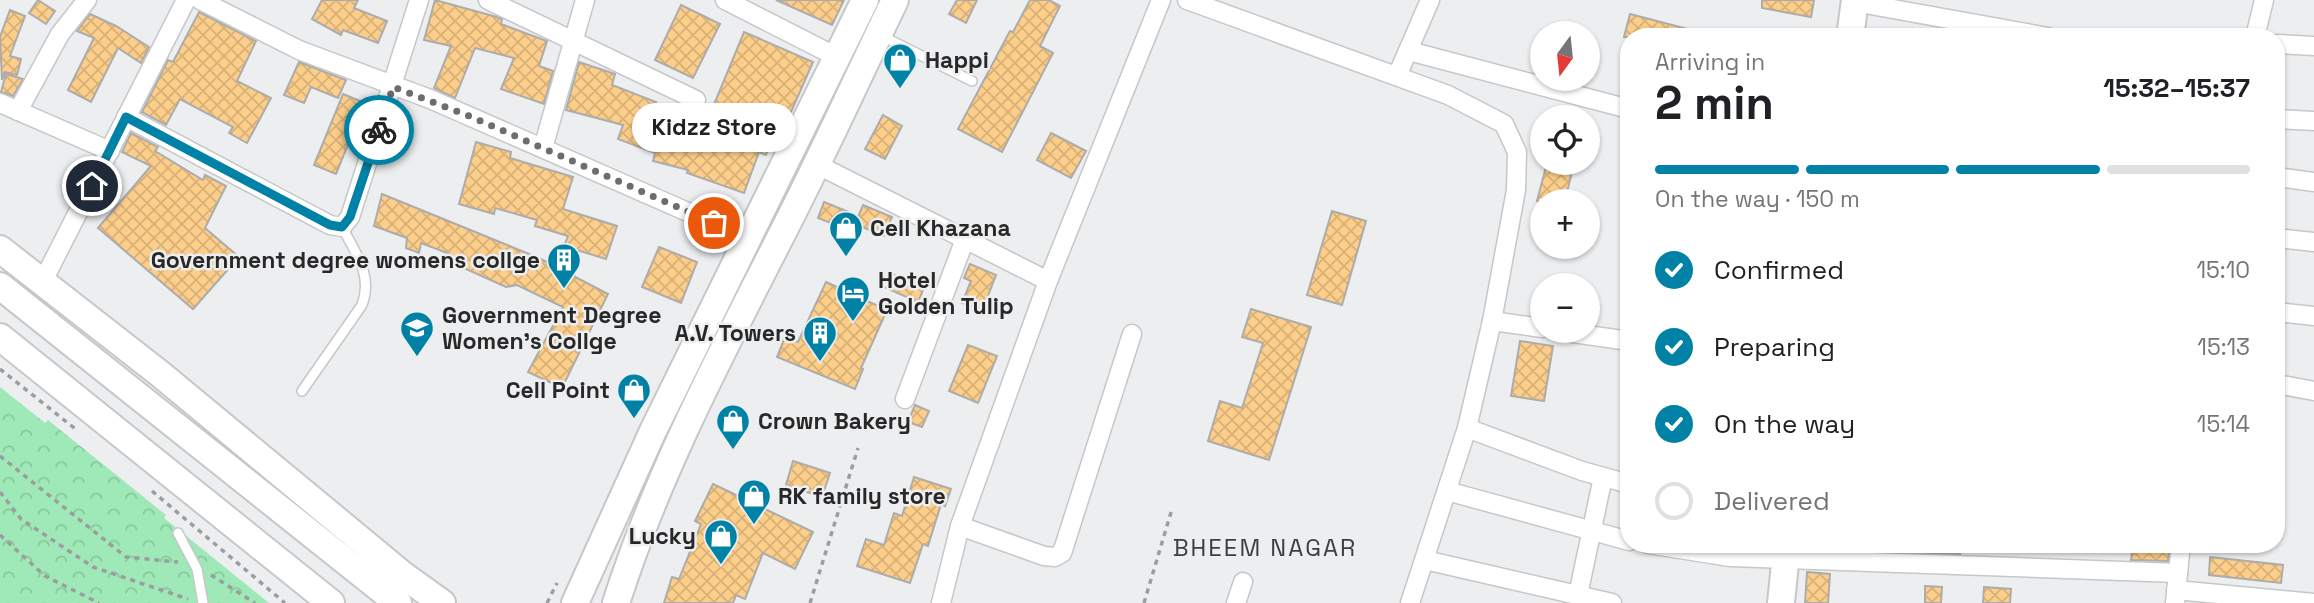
<!DOCTYPE html>
<meta charset="utf-8">
<style>
:root{--surface:#fff;--page:#f6f6f6;--text:#202124;--muted:#757577;--line:#e0e0e0;--accent:#0082a6}
body{margin:0;font-family:"Space Grotesk",sans-serif;background:var(--page);color:var(--text);height:100vh;display:flex;flex-direction:column;font-size:26px;white-space:nowrap}
*{box-sizing:border-box;margin:0}
p{font-size:23px;color:var(--muted)}
.icon{flex:none;width:38px;height:38px;fill:none;stroke:currentColor;stroke-width:2;stroke-linecap:round;stroke-linejoin:round}
.map{position:relative;flex:1;overflow:hidden}
.details{position:absolute;left:1620px;top:28px;width:665px;height:525px;display:flex;flex-direction:column;background:var(--surface);border-radius:28px;box-shadow:0 2px 5px #0004}
.details>*{flex:none}
.needle{width:46px;rotate:195deg}
.tools{position:absolute;left:1530px;top:21px;display:grid;gap:14px}
.tools a{display:grid;place-items:center;width:70px;height:70px;border-radius:50%;background:var(--surface);box-shadow:0 2px 5px #0004;font-size:35px}
.pin{position:absolute;display:grid;place-items:center;width:60px;height:60px;color:#fff;margin:-30px;border:4px solid #fff;border-radius:50%;box-shadow:0 2px 7px #0007}
.courier{position:absolute;display:grid;place-items:center;width:70px;height:70px;margin:-35px;border:5px solid #0082a6;border-radius:50%;background:#fff;color:#222;box-shadow:0 2px 9px #0007}
.bubble{position:absolute;height:49px;border-radius:24px;background:var(--surface);box-shadow:0 2px 5px #0004;font-size:23px;font-weight:800;line-height:49px;text-align:center}
.headline em{font-style:normal;font-weight:800}
.headline div{display:flex;flex-direction:column-reverse}
.headline{display:flex;align-items:center;justify-content:space-between;height:119px;padding:0 35px}
h1{font-size:46px;font-weight:800;line-height:52px}
.bar{display:grid;grid-template-columns:repeat(4,1fr);gap:10px 7px;align-content:center;height:84px;padding:0 35px}
.bar i{height:9px;border-radius:5px;background:var(--line)}
.bar .selected{background:var(--accent)}
.bar p{grid-column:span 4}
ol{padding:0 35px;list-style:none}
li{display:flex;align-items:center;gap:21px;height:77px}
li p{margin-inline-start:auto}
li .icon{padding:7px;border-radius:50%;background:var(--accent);color:#fff;stroke-width:4}
li:last-child{color:var(--muted)}
li i{width:38px;height:38px;border:4px solid var(--line);border-radius:50%}
.map>svg:first-child{display:block}
</style>
<div class="map">
<svg width="2314" height="603" viewBox="0 0 2314 603">
<defs>
<pattern id="forest-crowns" width="20" height="18" patternUnits="userSpaceOnUse" patternTransform="scale(1.75)"><rect width="20" height="18" fill="#9fe8b7"/><path d="M2 6a3 3 0 1 1 6 0M12 15a3 3 0 1 1 6 0" fill="none" stroke="#89c79d"/></pattern>
<pattern id="building-cross-hatch" width="8" height="8" patternUnits="userSpaceOnUse" patternTransform="scale(1.75)"><rect width="8" height="8" fill="#fcce8a"/><path d="M0 0l8 8M0 8l8-8" fill="none" stroke="#d8b177"/></pattern>
</defs>
<rect width="100%" height="100%" fill="#eceef0"/>
<!-- forest -->
<path fill="url(#forest-crowns)" d="M 0,387 L 45,423 L 48,420 L 166,515 L 164,518 L 269,603 L 0,603 Z"/>
<!-- building -->
<g fill="url(#building-cross-hatch)" stroke="#adacaa" stroke-width="2">
<path d="M 38,0 L 55,11 L 46,24 L 29,13 Z"/>
<path d="M 322,0 L 358,0 L 354,8 L 387,21 L 378,43 L 343,30 L 341,35 L 312,19 Z"/>
<path d="M 435,0 L 497,17 L 502,19 L 501,24 L 547,41 L 539,66 L 553,71 L 544,104 L 501,89 L 514,58 L 475,48 L 455,98 L 434,88 L 451,46 L 424,40 Z"/>
<path d="M 776,0 L 844,0 L 832,25 Z"/>
<path d="M 957,0 L 977,0 L 966,23 L 949,14 Z"/>
<path d="M 1030,0 L 1049,0 L 1060,6 L 1040,46 L 1053,53 L 1002,152 L 958,129 L 1010,31 L 1013,32 Z"/>
<path d="M 1762,0 L 1814,0 L 1811,17 L 1762,8 Z"/>
<path d="M 681,5 L 720,24 L 693,78 L 655,60 Z"/>
<path d="M 10,10 L 25,16 L 10,56 L 21,59 L 17,75 L 5,72 L 2,80 L 0,37 Z"/>
<path d="M 199,12 L 256,41 L 237,81 L 271,98 L 247,143 L 229,133 L 233,127 L 180,99 L 166,125 L 142,112 L 168,60 L 173,62 Z"/>
<path d="M 90,14 L 116,26 L 149,47 L 141,63 L 118,48 L 91,102 L 68,90 L 94,38 L 77,31 Z"/>
<path d="M 1630,14 L 1699,32 L 1698,37 L 1624,37 Z"/>
<path d="M 744,32 L 813,62 L 791,112 L 784,109 L 766,155 L 759,152 L 744,193 L 687,173 L 688,170 L 653,161 L 655,153 L 618,139 L 623,125 L 566,110 L 579,62 L 615,74 L 612,85 L 656,102 L 648,122 L 701,136 Z"/>
<path d="M 299,62 L 346,80 L 338,98 L 311,87 L 304,103 L 284,95 Z"/>
<path d="M 6,74 L 23,79 L 13,96 L 1,92 Z"/>
<path d="M 343,94 L 365,103 L 336,174 L 314,165 Z"/>
<path d="M 883,115 L 902,126 L 885,159 L 865,149 Z"/>
<path d="M 131,133 L 158,147 L 155,151 L 203,180 L 205,175 L 226,186 L 205,228 L 239,257 L 193,309 L 98,228 L 151,166 L 122,152 Z"/>
<path d="M 1051,133 L 1086,151 L 1071,178 L 1037,160 Z"/>
<path d="M 476,142 L 511,152 L 510,158 L 573,177 L 563,209 L 617,226 L 606,259 L 564,246 L 568,236 L 535,226 L 537,220 L 495,208 L 494,214 L 459,204 Z"/>
<path d="M 1547,163 L 1574,163 L 1565,201 L 1537,201 Z"/>
<path d="M 382,194 L 539,258 L 608,294 L 562,388 L 528,372 L 563,307 L 517,285 L 506,287 L 457,265 L 450,254 L 421,243 L 419,253 L 406,248 L 407,238 L 374,226 Z"/>
<path d="M 824,202 L 849,212 L 843,228 L 818,218 Z"/>
<path d="M 863,205 L 892,217 L 884,236 L 855,224 Z"/>
<path d="M 1332,211 L 1366,221 L 1342,305 L 1307,295 Z"/>
<path d="M 659,247 L 697,262 L 681,303 L 642,287 Z"/>
<path d="M 970,264 L 996,275 L 982,311 L 962,303 L 971,281 L 964,278 Z"/>
<path d="M 892,274 L 924,288 L 918,302 L 886,288 Z"/>
<path d="M 826,282 L 887,310 L 861,368 L 863,369 L 855,389 L 777,357 L 785,337 L 798,342 Z"/>
<path d="M 1251,309 L 1311,327 L 1269,460 L 1208,441 L 1220,401 L 1242,408 L 1263,343 L 1242,337 Z"/>
<path d="M 1520,341 L 1553,346 L 1544,401 L 1511,396 Z"/>
<path d="M 968,345 L 997,356 L 978,403 L 949,391 Z"/>
<path d="M 915,405 L 929,411 L 922,427 L 908,422 Z"/>
<path d="M 793,461 L 830,473 L 822,497 L 786,485 Z"/>
<path d="M 914,477 L 951,489 L 945,506 L 941,504 L 928,546 L 923,544 L 910,583 L 857,566 L 866,539 L 884,545 L 894,513 L 902,516 Z"/>
<path d="M 713,484 L 813,532 L 795,569 L 763,553 L 745,599 L 736,595 L 733,603 L 664,603 L 672,577 L 679,579 L 701,524 L 695,521 Z"/>
<path d="M 1903,544 L 1961,544 L 1960,554 L 1903,552 Z"/>
<path d="M 2133,544 L 2170,544 L 2168,561 L 2131,560 Z"/>
<path d="M 2210,557 L 2283,565 L 2281,583 L 2209,575 Z"/>
<path d="M 1807,572 L 1830,574 L 1828,603 L 1805,603 Z"/>
<path d="M 1925,586 L 1942,587 L 1941,603 L 1925,603 Z"/>
<path d="M 1984,587 L 2011,589 L 2010,603 L 1983,603 Z"/>
</g>
<g fill="none" stroke-linecap="round" stroke-linejoin="round">
<!-- lane casing -->
<g stroke="#c5c7c9" stroke-width="12">
<g id="lane">
<path d="M 880,35 L 972,81"/>
<path d="M 302,391 L 362,305 C 373,275 356,254 342,227"/>
<path d="M 178,533 L 197,569 L 203,603"/>
</g>
</g>
<!-- street casing -->
<g stroke="#c5c7c9" stroke-width="21">
<g id="street">
<path d="M 200,0 L 299,50 L 430,99 L 747,238"/>
<path d="M 488,0 L 696,100"/>
<path d="M 725,0 L 837,57"/>
<path d="M 1187,0 L 1448,95 L 1504,124 L 1517,152 L 1516,190 L 1492,321"/>
<path d="M 1854,2 L 2048,37"/>
<path d="M 2255,37 L 2264,0"/>
<path d="M 2277,44 L 2314,46"/>
<path d="M 1409,51 L 1629,109"/>
<path d="M 1397,76 L 1430,0"/>
<path d="M 0,103 L 110,151"/>
<path d="M 18,111 L 60,34 L 87,0"/>
<path d="M 126,117 L 330,225 L 342,227 L 350,217 L 419,0"/>
<path d="M 2277,119 L 2314,121"/>
<path d="M 543,148 L 585,0"/>
<path d="M 816,164 L 1048,281 L 1161,0"/>
<path d="M 2277,177 L 2314,182"/>
<path d="M 2277,238 L 2314,242"/>
<path d="M 42,283 L 186,0"/>
<path d="M 2277,312 L 2314,316"/>
<path d="M 1559,331 L 1629,341"/>
<path d="M 2277,384 L 2314,391"/>
<path d="M 905,399 L 965,239"/>
<path d="M 1467,428 L 1582,471 L 1629,484"/>
<path d="M 1447,491 L 1629,541"/>
<path d="M 960,526 L 1044,556 L 1055,557 L 1062,553 L 1132,334"/>
<path d="M 1648,544 L 1730,557 L 2178,573"/>
<path d="M 1425,560 L 1612,603"/>
<path d="M 2176,590 L 2314,603"/>
<path d="M 1578,595 L 1603,477"/>
<path d="M 941,603 L 960,526 L 1048,281"/>
<path d="M 1236,603 L 1243,582"/>
<path d="M 1410,603 L 1467,428 L 1492,321 L 1542,328"/>
<path d="M 2175,603 L 2181,544"/>
</g>
</g>
<!-- secondary casing -->
<g stroke="#c5c7c9" stroke-width="30">
<g id="secondary">
<path d="M 1850,37 L 1855,0"/>
<path d="M 0,249 L 159,373 L 403,575 L 442,603"/>
<path d="M 0,286 L 398,603"/>
<path d="M 0,337 L 331,603"/>
<path d="M 575,603 L 653,431 L 865,0"/>
<path d="M 616,603 C 658,472 722,352 784,230 C 823,154 858,77 895,0"/>
<path d="M 1781,603 L 1787,544"/>
</g>
</g>
<!-- path -->
<g stroke="#9c9d9e" stroke-width="3.5" stroke-dasharray="5 5" stroke-linecap="butt">
<path d="M 0,369 L 78,431"/>
<path d="M 0,456 L 126,557 L 178,562"/>
<path d="M 152,491 L 285,603"/>
<path d="M 0,492 L 21,519 L 93,567 L 188,599"/>
<path d="M 0,535 L 45,576 L 99,603"/>
<path d="M 211,575 L 255,603"/>
<path d="M 547,603 L 557,583"/>
<path d="M 810,603 L 858,448"/>
<path d="M 1144,603 L 1172,509"/>
</g>
<!-- lane -->
<use href="#lane" stroke="#fff" stroke-width="9"/>
<!-- street -->
<use href="#street" stroke="#fff" stroke-width="18"/>
<!-- secondary -->
<use href="#secondary" stroke="#fff" stroke-width="26"/>
</g>
<g fill="none" stroke-linecap="round" stroke-linejoin="round">
<!-- done -->
<path stroke="#6d6d6f" stroke-width="7" stroke-dasharray="0 12.6" d="M 379,130 L 393,87 L 467,115 L 714,223"/>
<!-- route -->
<path stroke="#0082a6" stroke-width="9" d="M 92,186 L 126,117 L 330,225 L 342,227 L 350,217 L 379,130"/>
</g>
<!-- icons -->
<defs>
<g id="shop-pin" transform="scale(1.75)"><path d="M0 17L-7.5 6A9.5 9.5 0 1 1 7.5 6Z" fill="#0082a6" stroke="#eceef0"/><path d="M-5-2.5h2.3a2.7 3.5 0 0 1 5.4 0H5L5.5 6h-11ZM-1.5-2.5h3a1.5 2.3 0 0 0-3 0Z" fill="#fff"/></g>
<g id="building-pin" transform="scale(1.75)"><path d="M0 17L-7.5 6A9.5 9.5 0 1 1 7.5 6Z" fill="#0082a6" stroke="#eceef0"/><path d="M-4-6H4V6H1V3H-1V6H-4ZM-2.5-4.3h1.7v1.8h-1.7ZM.8-4.3h1.7v1.8H.8ZM-2.5-1h1.7V.8h-1.7ZM.8-1h1.7V.8H.8Z" fill="#fff"/></g>
<g id="hotel-pin" transform="scale(1.75)"><path d="M0 17L-7.5 6A9.5 9.5 0 1 1 7.5 6Z" fill="#0082a6" stroke="#eceef0"/><path d="M-6-4.5h1.5V1H6V5H4.5V3h-9V5H-6ZM-4 0a1.8 1.8 0 1 1 3.6 0ZM.5 0V-2.5h3Q6-2.5 6 0Z" fill="#fff"/></g>
<g id="university-pin" transform="scale(1.75)"><path d="M0 17L-7.5 6A9.5 9.5 0 1 1 7.5 6Z" fill="#0082a6" stroke="#eceef0"/><path d="M0-5L7-2L0 1L-7-2ZM-4 1L0 2.5L4 1V4Q0 6-4 4Z" fill="#fff"/></g>
</defs>
<g fill-rule="evenodd">
<use href="#shop-pin" x="900" y="60"/>
<use href="#shop-pin" x="846" y="228"/>
<use href="#building-pin" x="564" y="260"/>
<use href="#hotel-pin" x="853" y="293"/>
<use href="#university-pin" x="417" y="328"/>
<use href="#building-pin" x="820" y="333"/>
<use href="#shop-pin" x="634" y="390"/>
<use href="#shop-pin" x="733" y="421"/>
<use href="#shop-pin" x="754" y="496"/>
<use href="#shop-pin" x="721" y="536"/>
</g>
<g text-anchor="middle" stroke-width="5" stroke-linejoin="round" paint-order="stroke">
<!-- poi labels -->
<g font-size="23" font-weight="bold" fill="#282829" stroke="#eceef0" text-anchor="start">
<text x="925" y="68">Happi</text>
<text x="870" y="236">Cell Khazana</text>
<text x="540" y="268" text-anchor="end">Government degree womens collge</text>
<text x="878" y="288">Hotel<tspan x="878" dy="26">Golden Tulip</tspan></text>
<text x="442" y="323">Government Degree<tspan x="442" dy="26">Women's Collge</tspan></text>
<text x="796" y="341" text-anchor="end">A.V. Towers</text>
<text x="610" y="398" text-anchor="end">Cell Point</text>
<text x="758" y="429">Crown Bakery</text>
<text x="778" y="504">RK family store</text>
<text x="696" y="544" text-anchor="end">Lucky</text>
</g>
<!-- neighbourhood labels -->
<g font-size="24" letter-spacing="2" fill="#3d3e40" stroke="#eceef0">
<text x="1265" y="556">BHEEM NAGAR</text>
</g>
</g>
</svg>
<div class="tools">
<a><svg class="needle" viewBox="-14 -14 28 28"><path d="M0-13l5 13h-10z" fill="#e53935"/><path d="M0 13l5-13h-10z" fill="#757577"/></svg></a>
<a><svg class="icon" aria-label="locate" viewBox="0 0 24 24"><circle cx="12" cy="12" r="6"/><path d="M12 2v4M12 18v4M2 12h4M18 12h4"/></svg></a>
<a>+</a>
<a>−</a>
</div>
<div class="pin" style="left:714px;top:223px;background:#ea580c"><svg class="icon" aria-label="bag" viewBox="0 0 24 24"><path d="M5 8h14l-1 12H6zM9 8a3 3 0 0 1 6 0"/></svg></div>
<div class="pin" style="left:92px;top:186px;background:#1f2937"><svg class="icon" aria-label="home" viewBox="0 0 24 24"><path d="M3 11l9-7 9 7M6 9v11h12V9"/></svg></div>
<div class="courier" style="left:379px;top:130px"><svg class="icon" aria-label="bike" viewBox="0 0 24 24"><circle cx="6" cy="16" r="4"/><circle cx="18" cy="16" r="4"/><path d="M6 16l4-8h5l3 8M10 8l3 8H6M13 5h3"/></svg></div>
<div class="bubble" style="left:632px;top:103px;width:164px">Kidzz Store</div>
<section class="details">
<div class="headline"><div><h1>2 min</h1><p>Arriving in</p></div><em>15:32–15:37</em></div>
<div class="bar"><i class="selected"></i><i class="selected"></i><i class="selected"></i><i></i><p>On the way · 150 m</p></div>
<ol>
<li><svg class="icon" aria-label="check" viewBox="0 0 24 24"><path d="M5 12l5 5 9-10"/></svg>Confirmed<p>15:10</p></li>
<li><svg class="icon" aria-label="check" viewBox="0 0 24 24"><path d="M5 12l5 5 9-10"/></svg>Preparing<p>15:13</p></li>
<li><svg class="icon" aria-label="check" viewBox="0 0 24 24"><path d="M5 12l5 5 9-10"/></svg>On the way<p>15:14</p></li>
<li><i></i>Delivered</li>
</ol>
</section>
</div>
